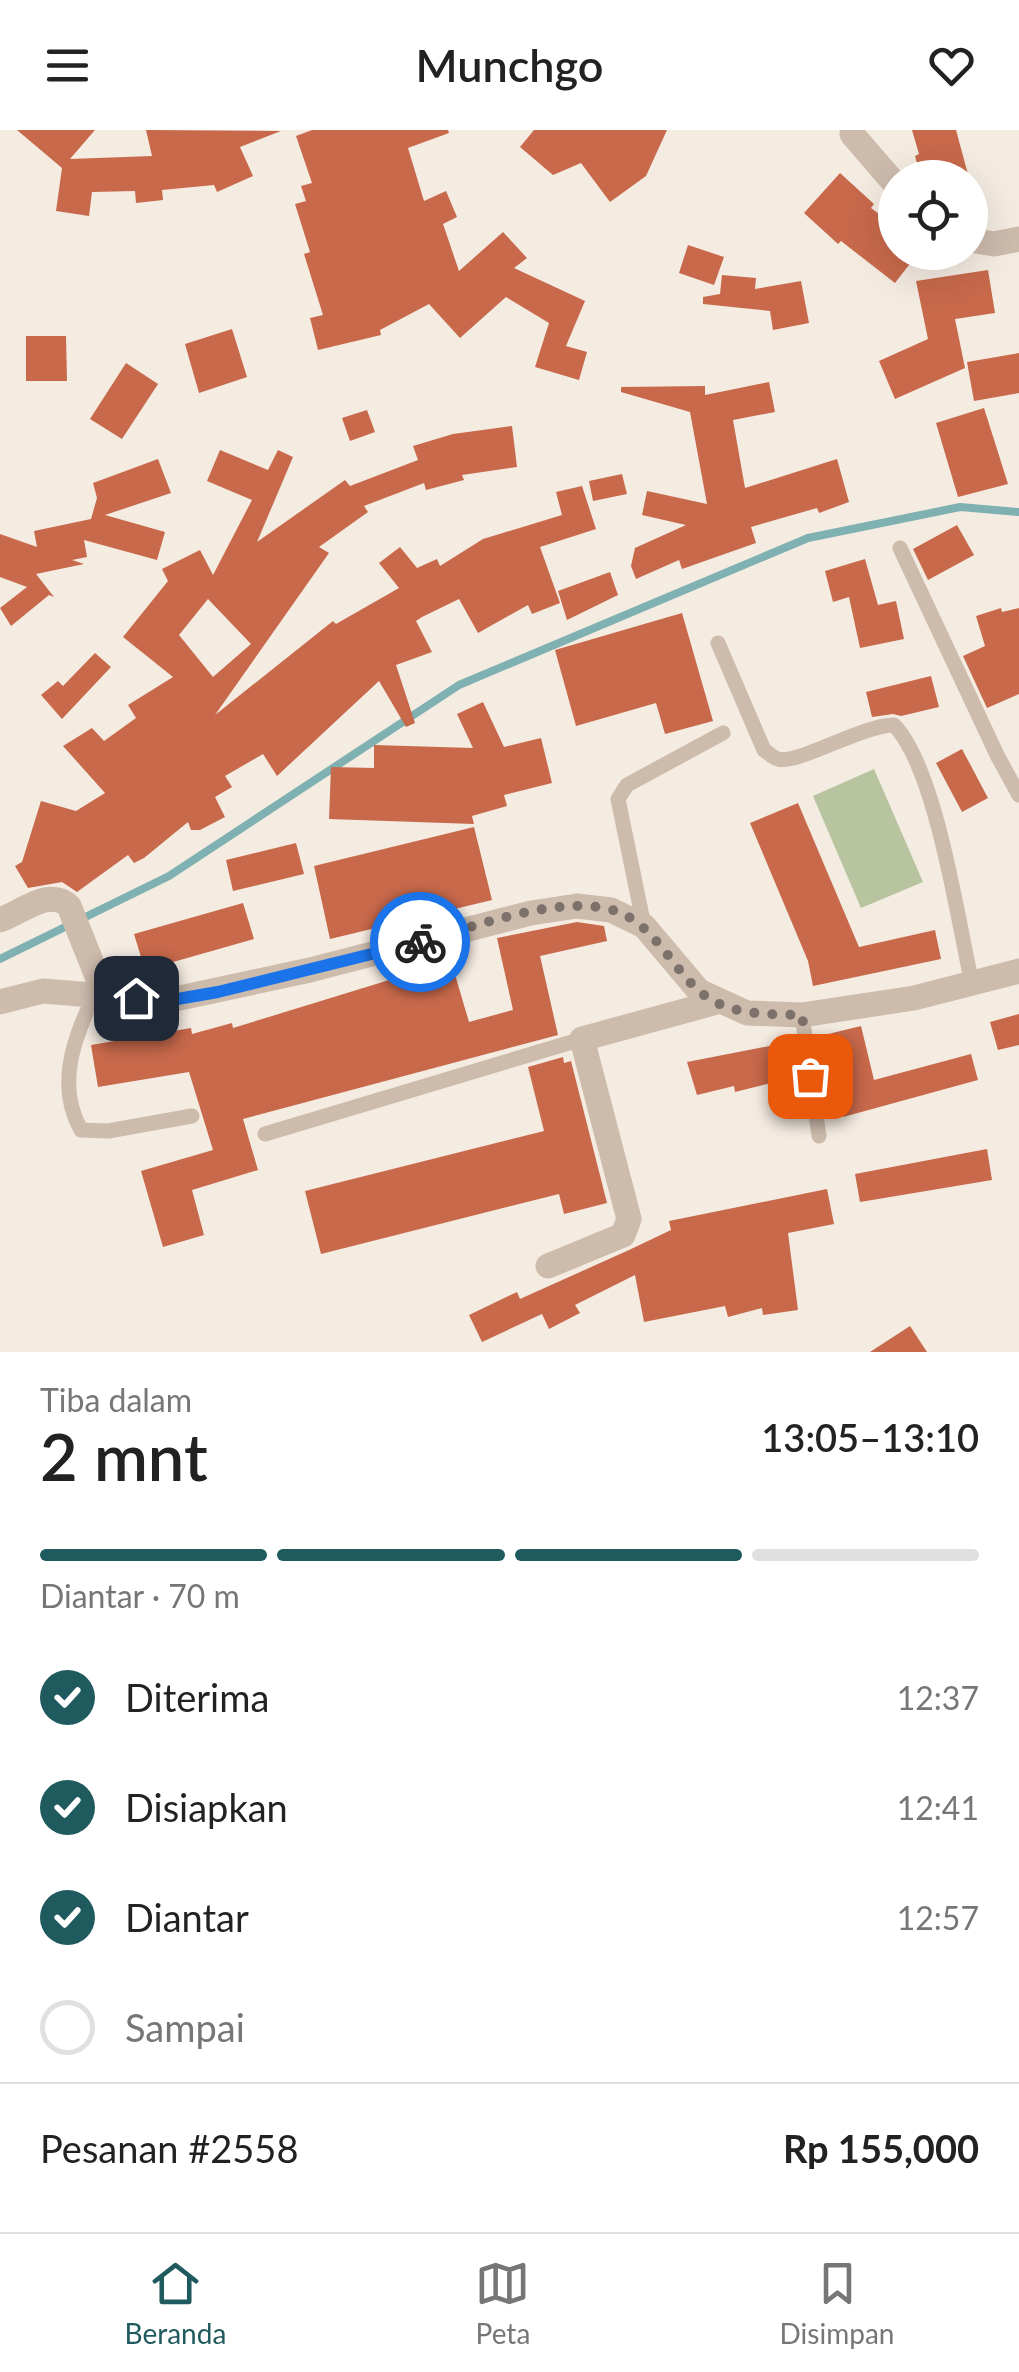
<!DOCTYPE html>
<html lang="id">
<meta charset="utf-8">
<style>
:root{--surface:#fff;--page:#f2f2f2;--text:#222;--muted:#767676;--line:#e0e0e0;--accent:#1f5a5e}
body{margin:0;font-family:Lato,sans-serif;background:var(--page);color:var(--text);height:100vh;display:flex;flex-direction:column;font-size:38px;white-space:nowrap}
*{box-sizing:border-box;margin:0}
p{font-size:32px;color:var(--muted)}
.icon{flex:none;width:55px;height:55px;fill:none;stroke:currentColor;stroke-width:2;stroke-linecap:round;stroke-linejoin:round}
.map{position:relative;height:1222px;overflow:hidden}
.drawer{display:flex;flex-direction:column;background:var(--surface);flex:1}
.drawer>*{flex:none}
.buttons{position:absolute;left:878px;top:30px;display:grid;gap:20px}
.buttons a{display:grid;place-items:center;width:110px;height:110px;border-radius:50%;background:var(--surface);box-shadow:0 10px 40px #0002;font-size:50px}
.pin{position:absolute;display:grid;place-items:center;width:85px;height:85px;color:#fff;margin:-42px;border-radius:20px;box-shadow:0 5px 15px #0006}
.courier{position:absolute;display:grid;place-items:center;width:100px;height:100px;margin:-50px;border:8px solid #1a73e8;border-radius:50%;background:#fff;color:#222;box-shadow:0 2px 12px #0007}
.summary em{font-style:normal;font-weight:600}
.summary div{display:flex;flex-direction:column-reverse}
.summary{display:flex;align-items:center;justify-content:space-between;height:170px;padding:0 40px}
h1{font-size:65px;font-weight:600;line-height:75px}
.bar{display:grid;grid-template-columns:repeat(4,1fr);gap:15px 10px;align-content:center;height:120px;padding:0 40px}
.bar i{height:12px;border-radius:8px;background:var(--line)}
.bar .selected{background:var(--accent)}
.bar p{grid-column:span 4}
.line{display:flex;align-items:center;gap:25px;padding:0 40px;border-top:2px solid var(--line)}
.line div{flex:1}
ol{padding:0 40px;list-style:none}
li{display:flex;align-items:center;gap:30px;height:110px}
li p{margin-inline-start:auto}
li .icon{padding:10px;border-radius:50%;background:var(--accent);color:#fff;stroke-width:4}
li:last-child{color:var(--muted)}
li i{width:55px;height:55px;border:5px solid var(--line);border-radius:50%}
header{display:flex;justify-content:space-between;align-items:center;height:130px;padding:0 40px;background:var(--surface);font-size:45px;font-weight:600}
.tab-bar{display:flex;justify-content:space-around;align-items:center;height:140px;border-top:2px solid var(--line);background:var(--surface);font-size:28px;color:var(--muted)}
.tab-bar a{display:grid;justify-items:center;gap:5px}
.tab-bar .selected{color:var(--accent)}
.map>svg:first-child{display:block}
</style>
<header><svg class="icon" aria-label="menu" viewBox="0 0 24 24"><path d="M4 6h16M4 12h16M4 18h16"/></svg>Munchgo<svg class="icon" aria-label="heart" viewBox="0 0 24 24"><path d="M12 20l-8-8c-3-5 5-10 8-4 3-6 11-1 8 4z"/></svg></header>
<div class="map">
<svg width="1019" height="1222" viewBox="0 0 1019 1222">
<rect width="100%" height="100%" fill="#f4ebe1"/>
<!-- green -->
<path fill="#b8c4a0" d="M 874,639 L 923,752 L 861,778 L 813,666 Z"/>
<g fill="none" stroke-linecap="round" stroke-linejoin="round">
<!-- stream -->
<path stroke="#7fb0b2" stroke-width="8" d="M 0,829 L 169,746 L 459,555 L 808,408 L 960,377 L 1019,382"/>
</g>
<!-- building -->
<g fill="#c8694b" fill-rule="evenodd">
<path d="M 17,0 L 95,0 L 70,29 L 152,26 L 146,0 L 281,1 L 240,17 L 253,46 L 217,62 L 214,55 L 162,60 L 163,70 L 136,73 L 135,61 L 92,62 L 89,86 L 56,81 L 62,38 Z"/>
<path d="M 312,0 L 448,0 L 449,3 L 408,18 L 424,71 L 446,61 L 457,87 L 443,94 L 459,141 L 503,102 L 527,128 L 514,138 L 585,171 L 566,216 L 587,222 L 579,250 L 535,237 L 549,193 L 506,167 L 460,208 L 429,174 L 380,200 L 381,205 L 318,220 L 310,188 L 323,185 L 304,124 L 310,122 L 295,74 L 306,71 L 301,56 L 312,53 L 296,6 Z"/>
<path d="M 534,0 L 667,0 L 646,46 L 610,72 L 581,33 L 553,45 L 520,17 Z"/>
<path d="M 912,0 L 956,0 L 969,48 L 921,48 L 915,26 L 919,24 Z"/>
<path d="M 840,43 L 874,74 L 871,78 L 895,96 L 895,122 L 919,122 L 895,153 L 841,111 L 838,114 L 804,83 Z"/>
<path d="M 688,115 L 724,127 L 714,155 L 679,143 Z"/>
<path d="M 988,140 L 995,183 L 955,189 L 965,238 L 895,269 L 879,231 L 928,209 L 916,151 Z"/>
<path d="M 722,145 L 756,148 L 755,159 L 801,151 L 809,193 L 773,200 L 770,181 L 703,174 L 703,167 L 720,164 Z"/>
<path d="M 232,199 L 247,247 L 199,263 L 185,214 Z"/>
<path d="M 26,206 L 66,206 L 67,251 L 26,251 Z"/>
<path d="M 1019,223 L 1019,263 L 974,271 L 967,232 Z"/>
<path d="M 126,233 L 158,254 L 122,309 L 90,289 Z"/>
<path d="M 769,252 L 775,282 L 733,290 L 745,358 L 837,329 L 849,372 L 819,383 L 817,378 L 751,397 L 756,413 L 682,439 L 679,430 L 636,449 L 631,436 L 635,418 L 686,395 L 642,385 L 647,361 L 707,374 L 690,282 L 621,262 L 621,257 L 705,256 L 705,265 Z"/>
<path d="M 984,278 L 1008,354 L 958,367 L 936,293 Z"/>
<path d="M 367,280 L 375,302 L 350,311 L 342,288 Z"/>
<path d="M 512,296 L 517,337 L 462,345 L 464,350 L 426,360 L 424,353 L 364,376 L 368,382 L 319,417 L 329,423 L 215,585 L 333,491 L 336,494 L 399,458 L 379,433 L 400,417 L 417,438 L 437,429 L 440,436 L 483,409 L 562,385 L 556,362 L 582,356 L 596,399 L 540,417 L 560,473 L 532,484 L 528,475 L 478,503 L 459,469 L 422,487 L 416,491 L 432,522 L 396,535 L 415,593 L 406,597 L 379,551 L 277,646 L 263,624 L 225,646 L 232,657 L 215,667 L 225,687 L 200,700 L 191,700 L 188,692 L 144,728 L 134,733 L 128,725 L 77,762 L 62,752 L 28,758 L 15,736 L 22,732 L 41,671 L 76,681 L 105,663 L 63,616 L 92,598 L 104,611 L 136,588 L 128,575 L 173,547 L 123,507 L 168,451 L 162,439 L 200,420 L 213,445 L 252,370 L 207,351 L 220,320 L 268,340 L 278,320 L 293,327 L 257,412 L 345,350 L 350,356 L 418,330 L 413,316 L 453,304 ZM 208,469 L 251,514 L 213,547 L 179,505 Z"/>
<path d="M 158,329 L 171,363 L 105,385 L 165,402 L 157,430 L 84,410 L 87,427 L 72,430 L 84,434 L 36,444 L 54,467 L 49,465 L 11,496 L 0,478 L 27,457 L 0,447 L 0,404 L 37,417 L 34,401 L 91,389 L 97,368 L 93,353 Z"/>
<path d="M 622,344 L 627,364 L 593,371 L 589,351 Z"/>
<path d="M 957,395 L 974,425 L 928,450 L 913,419 Z"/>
<path d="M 865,429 L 878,475 L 896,471 L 904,509 L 860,518 L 849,467 L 833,472 L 825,441 Z"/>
<path d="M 610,442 L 618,465 L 567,490 L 558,461 Z"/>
<path d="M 1001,478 L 1002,482 L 1019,478 L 1019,564 L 987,578 L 963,526 L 985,516 L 976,486 Z"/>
<path d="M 682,483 L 713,591 L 665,604 L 656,573 L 576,596 L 555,520 Z"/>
<path d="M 95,523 L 111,537 L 62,589 L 41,565 L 58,551 L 63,556 Z"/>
<path d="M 931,546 L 939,577 L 901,586 L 893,584 L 872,587 L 866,562 Z"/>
<path d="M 483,572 L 504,617 L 541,608 L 552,653 L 504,665 L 507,676 L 472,686 L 474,694 L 329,689 L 331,637 L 374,638 L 374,615 L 473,618 L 457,584 Z"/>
<path d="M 962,619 L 988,668 L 962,682 L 936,633 Z"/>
<path d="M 798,673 L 859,817 L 935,800 L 941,829 L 813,856 L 808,831 L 750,693 Z"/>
<path d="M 474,697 L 492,770 L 330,809 L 314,736 Z"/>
<path d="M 296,713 L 304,744 L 233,761 L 226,730 Z"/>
<path d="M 243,773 L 254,809 L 145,840 L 134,804 Z"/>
<path d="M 577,792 L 604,796 L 607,811 L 540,826 L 558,905 L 243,989 L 258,1040 L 192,1060 L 204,1105 L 163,1117 L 141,1041 L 213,1020 L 189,942 L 98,957 L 91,915 L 191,898 L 192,904 L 232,893 L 233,898 L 451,831 L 469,892 L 513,880 L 497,808 Z"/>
<path d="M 1019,884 L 1019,915 L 998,920 L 990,892 Z"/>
<path d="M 861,896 L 874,950 L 971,924 L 978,950 L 843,987 L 831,944 L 826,946 L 824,940 L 821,941 L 816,907 Z"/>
<path d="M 785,913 L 795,913 L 799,946 L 735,962 L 734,956 L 697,965 L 687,932 Z"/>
<path d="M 563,927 L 564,933 L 571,931 L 607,1073 L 564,1084 L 559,1064 L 321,1124 L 305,1061 L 544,1001 L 528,937 Z"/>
<path d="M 987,1019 L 992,1050 L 860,1072 L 855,1044 Z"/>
<path d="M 827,1059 L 834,1094 L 788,1103 L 798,1180 L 763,1185 L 762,1178 L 728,1187 L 725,1176 L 644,1192 L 635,1145 L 575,1175 L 580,1183 L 549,1199 L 542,1184 L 482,1212 L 469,1185 L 517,1162 L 520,1169 L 629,1120 L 671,1100 L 669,1091 Z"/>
<path d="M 910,1196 L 927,1222 L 870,1222 Z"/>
</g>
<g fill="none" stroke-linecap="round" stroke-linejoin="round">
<!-- service -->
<g stroke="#cdbbac" stroke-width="15">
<path d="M 900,418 L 998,627 L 1019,665"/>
<path d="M 718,513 L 764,620 C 769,623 773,628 778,629 C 797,635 862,595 894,595 C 936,638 958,791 972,854"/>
<path d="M 644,796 L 618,669 L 627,655 L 723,603"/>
<path d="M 95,863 C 75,907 55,954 81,1000 L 108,1001 L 192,986"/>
<path d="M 802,885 L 819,1006"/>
<path d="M 265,1004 L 582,909"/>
</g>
<!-- minor -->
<g stroke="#cdbbac" stroke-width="25">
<path d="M 852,4 L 895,54"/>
<path d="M 970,110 L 994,114 L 1019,109"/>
<path d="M 0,790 C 21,783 49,757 69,776 L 105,866"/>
<path d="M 0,872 L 43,861 L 166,871 L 310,840 L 531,783 L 577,776 L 611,780 L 644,796 L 699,861 L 747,883 L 802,885 L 914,868 L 1019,841"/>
<path d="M 548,1136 L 623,1105 L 629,1089 L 582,909 L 717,872"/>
</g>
</g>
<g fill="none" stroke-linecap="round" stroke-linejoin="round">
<!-- done -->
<path stroke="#7c716b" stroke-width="10" stroke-dasharray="0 18" d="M 420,812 C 474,797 554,766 609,779 C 652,790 668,833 699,861 C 727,886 767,884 802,885 L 810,946"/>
<!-- route -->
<path stroke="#1a73e8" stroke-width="12" d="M 136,868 L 166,871 L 218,862 L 420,812"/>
</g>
</svg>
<div class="buttons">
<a><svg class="icon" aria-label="locate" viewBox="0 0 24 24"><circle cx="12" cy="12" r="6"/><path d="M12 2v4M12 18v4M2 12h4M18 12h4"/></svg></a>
</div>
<div class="pin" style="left:810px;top:946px;background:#ea580c"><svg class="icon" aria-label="bag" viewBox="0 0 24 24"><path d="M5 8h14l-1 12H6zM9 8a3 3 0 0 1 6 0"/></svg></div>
<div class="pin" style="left:136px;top:868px;background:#1f2937"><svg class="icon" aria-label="home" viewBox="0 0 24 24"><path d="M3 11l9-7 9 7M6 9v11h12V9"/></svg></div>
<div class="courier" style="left:420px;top:812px"><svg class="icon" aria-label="bike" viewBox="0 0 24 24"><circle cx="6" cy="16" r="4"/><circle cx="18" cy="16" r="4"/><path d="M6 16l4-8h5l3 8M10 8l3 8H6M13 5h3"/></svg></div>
</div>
<section class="drawer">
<div class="summary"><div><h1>2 mnt</h1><p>Tiba dalam</p></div><em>13:05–13:10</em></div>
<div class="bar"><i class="selected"></i><i class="selected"></i><i class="selected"></i><i></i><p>Diantar · 70 m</p></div>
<ol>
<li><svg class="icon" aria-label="check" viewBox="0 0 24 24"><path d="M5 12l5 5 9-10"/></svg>Diterima<p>12:37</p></li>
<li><svg class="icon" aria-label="check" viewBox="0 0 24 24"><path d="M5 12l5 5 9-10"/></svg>Disiapkan<p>12:41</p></li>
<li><svg class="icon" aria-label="check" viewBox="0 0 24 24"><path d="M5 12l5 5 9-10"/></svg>Diantar<p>12:57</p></li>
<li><i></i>Sampai</li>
</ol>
<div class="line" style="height:130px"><div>Pesanan #2558</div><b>Rp 155,000</b></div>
</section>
<nav class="tab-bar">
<a class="selected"><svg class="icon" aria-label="home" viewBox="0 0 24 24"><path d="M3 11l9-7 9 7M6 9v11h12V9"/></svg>Beranda</a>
<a><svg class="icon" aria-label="map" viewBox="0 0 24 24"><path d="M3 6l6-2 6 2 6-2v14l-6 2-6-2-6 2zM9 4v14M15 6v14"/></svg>Peta</a>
<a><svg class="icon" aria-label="saved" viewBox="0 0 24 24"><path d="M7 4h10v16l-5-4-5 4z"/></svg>Disimpan</a>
</nav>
